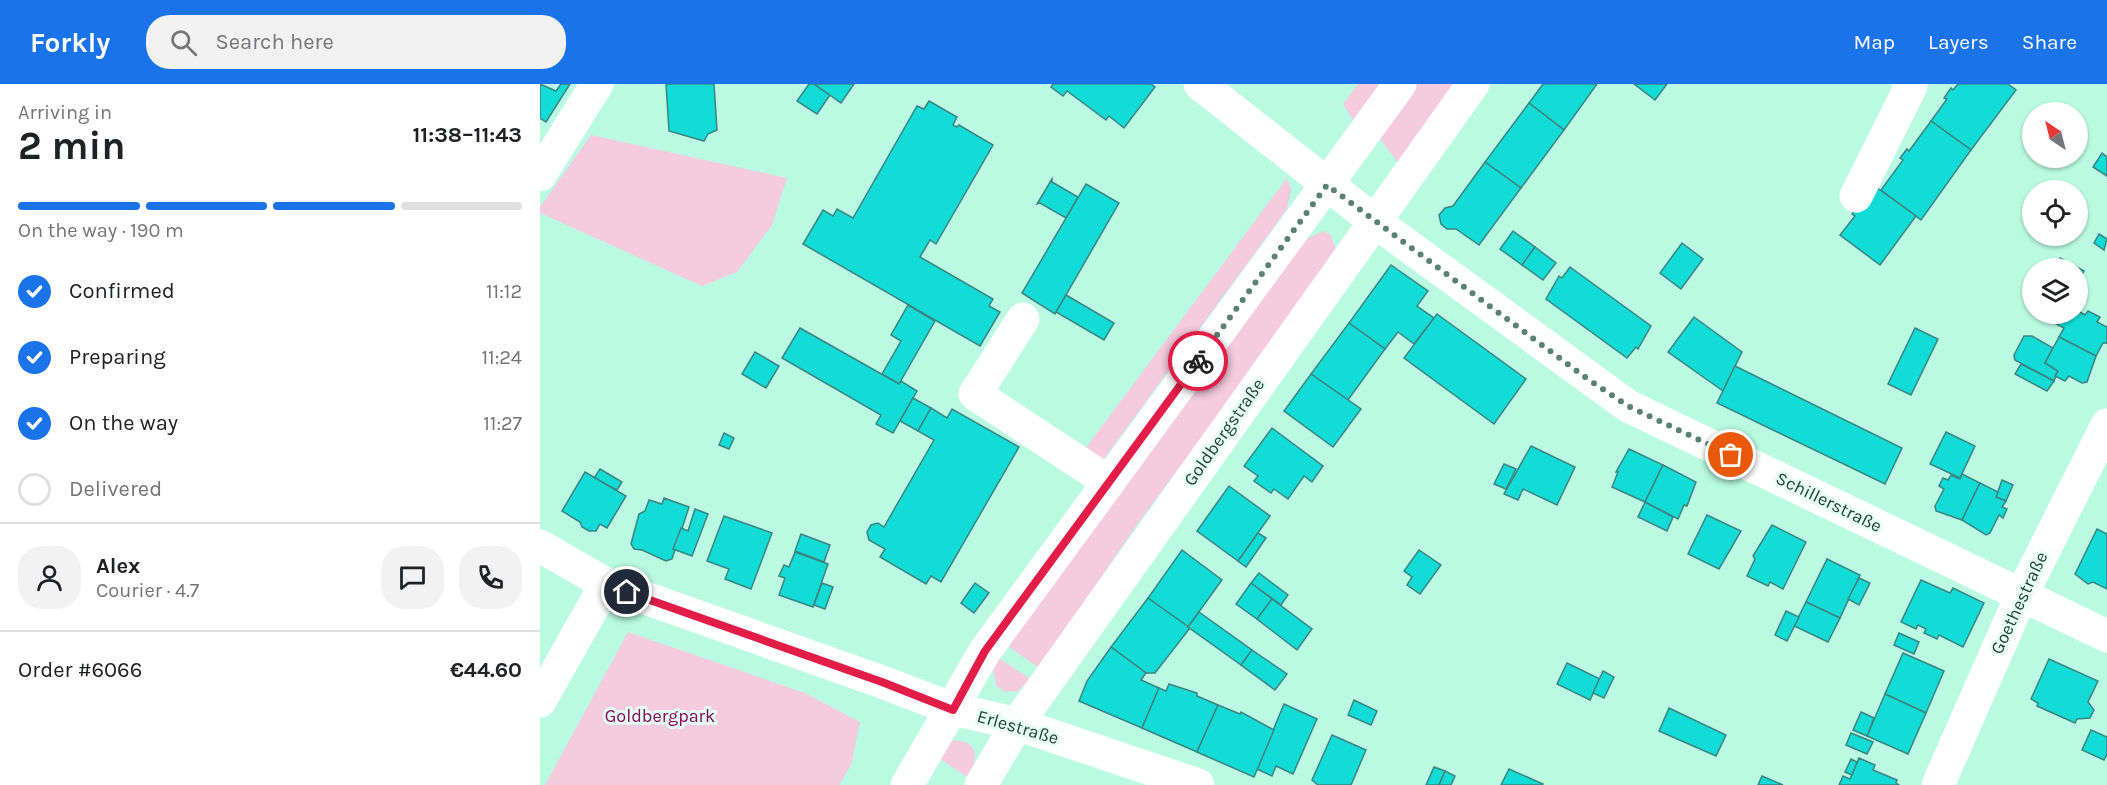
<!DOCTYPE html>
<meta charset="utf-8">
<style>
:root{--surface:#fff;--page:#f2f2f2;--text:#202124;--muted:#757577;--line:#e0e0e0;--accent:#1a73e8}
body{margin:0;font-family:Karla,sans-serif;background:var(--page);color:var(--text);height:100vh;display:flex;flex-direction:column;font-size:22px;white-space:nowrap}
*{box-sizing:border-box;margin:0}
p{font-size:20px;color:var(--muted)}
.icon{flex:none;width:33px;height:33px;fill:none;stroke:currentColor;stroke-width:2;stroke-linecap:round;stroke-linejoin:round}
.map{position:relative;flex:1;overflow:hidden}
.side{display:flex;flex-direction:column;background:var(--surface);width:540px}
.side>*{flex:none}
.needle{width:39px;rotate:325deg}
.controls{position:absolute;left:1482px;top:18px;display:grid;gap:12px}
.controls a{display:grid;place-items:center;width:66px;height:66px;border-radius:50%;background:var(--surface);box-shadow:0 2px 4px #0004;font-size:30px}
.pin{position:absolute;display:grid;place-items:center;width:51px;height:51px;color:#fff;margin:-26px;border:3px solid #fff;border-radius:50%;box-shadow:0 2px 6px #0007}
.courier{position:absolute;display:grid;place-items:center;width:60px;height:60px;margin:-30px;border:4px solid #e11d48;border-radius:50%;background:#fff;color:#222;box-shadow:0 2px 8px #0007}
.overview em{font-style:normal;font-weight:700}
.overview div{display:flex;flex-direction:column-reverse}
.overview{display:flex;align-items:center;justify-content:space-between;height:102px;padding:0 18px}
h1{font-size:39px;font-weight:700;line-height:45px}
.bar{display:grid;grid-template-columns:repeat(4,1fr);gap:9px 6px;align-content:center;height:72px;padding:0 18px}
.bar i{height:8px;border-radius:4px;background:var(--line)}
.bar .selected{background:var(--accent)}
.bar p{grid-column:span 4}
.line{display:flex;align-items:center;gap:15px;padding:0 18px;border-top:2px solid var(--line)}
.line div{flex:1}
.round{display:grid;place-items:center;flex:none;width:63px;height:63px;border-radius:24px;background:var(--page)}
ol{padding:0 18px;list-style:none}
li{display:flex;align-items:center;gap:18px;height:66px}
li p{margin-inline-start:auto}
li .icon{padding:6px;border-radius:50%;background:var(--accent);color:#fff;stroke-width:4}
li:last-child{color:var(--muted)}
li i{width:33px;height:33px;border:3px solid var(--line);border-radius:50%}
header{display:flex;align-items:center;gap:36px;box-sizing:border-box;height:84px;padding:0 30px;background:var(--accent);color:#fff}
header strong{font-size:28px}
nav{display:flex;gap:33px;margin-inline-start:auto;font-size:21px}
.search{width:420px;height:54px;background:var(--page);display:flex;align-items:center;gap:15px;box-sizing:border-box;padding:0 21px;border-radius:24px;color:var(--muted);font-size:22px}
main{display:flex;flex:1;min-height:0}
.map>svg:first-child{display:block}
</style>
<header>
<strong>Forkly</strong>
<div class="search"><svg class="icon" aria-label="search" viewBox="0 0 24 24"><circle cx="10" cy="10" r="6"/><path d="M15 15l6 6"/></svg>Search here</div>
<nav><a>Map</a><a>Layers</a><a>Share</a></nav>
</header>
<main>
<section class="side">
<div class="overview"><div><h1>2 min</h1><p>Arriving in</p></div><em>11:38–11:43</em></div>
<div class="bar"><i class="selected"></i><i class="selected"></i><i class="selected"></i><i></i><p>On the way · 190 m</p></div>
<ol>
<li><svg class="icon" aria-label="check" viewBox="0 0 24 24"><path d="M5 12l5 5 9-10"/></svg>Confirmed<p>11:12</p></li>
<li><svg class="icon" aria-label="check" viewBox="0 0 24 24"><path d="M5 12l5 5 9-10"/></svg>Preparing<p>11:24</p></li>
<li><svg class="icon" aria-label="check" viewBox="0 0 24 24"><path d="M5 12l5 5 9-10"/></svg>On the way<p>11:27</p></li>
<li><i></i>Delivered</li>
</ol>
<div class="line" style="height:108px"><a class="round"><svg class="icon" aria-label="person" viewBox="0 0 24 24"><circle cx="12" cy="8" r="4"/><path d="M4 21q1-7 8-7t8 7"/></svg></a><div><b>Alex</b><p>Courier · 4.7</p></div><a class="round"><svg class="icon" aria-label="chat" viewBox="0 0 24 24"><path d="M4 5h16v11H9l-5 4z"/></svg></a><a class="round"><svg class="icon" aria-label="phone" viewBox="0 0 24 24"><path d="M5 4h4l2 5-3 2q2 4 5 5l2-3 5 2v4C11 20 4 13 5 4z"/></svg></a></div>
<div class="line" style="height:78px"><div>Order #6066</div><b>€44.60</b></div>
</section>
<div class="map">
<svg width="1567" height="701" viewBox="0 0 1567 701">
<rect width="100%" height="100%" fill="#bafae3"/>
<!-- green -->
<g fill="#f5cbdd">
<path d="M 818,0 L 839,0 L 813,36 L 803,20 Z"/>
<path d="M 875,0 L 918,0 L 859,80 L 837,51 Z"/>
<path d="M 51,51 L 247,94 L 232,141 L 197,188 L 162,202 L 0,129 L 0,123 Z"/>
<path d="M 747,94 L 751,105 L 747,125 L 563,376 L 545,365 Z"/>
<path d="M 783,147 L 791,151 L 796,166 L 756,226 L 598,439 L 499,584 L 468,562 L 763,157 Z"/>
<path d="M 88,548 L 265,609 L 320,638 L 311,681 L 299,701 L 5,701 Z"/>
<path d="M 459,574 L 490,595 L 478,607 L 465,608 L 456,601 L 453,585 Z"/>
<path d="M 412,657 C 440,655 438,676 429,694 L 392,670 Z"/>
</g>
<!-- building -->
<g fill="#12dcd5" stroke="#3c8480" stroke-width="1.5">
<path d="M 0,0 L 16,7 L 21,0 L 30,0 L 6,38 L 0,34 Z"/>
<path d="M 126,0 L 174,0 L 177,46 L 168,50 L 164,57 L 129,47 Z"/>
<path d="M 269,0 L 274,0 L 290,11 L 277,30 L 257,17 Z"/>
<path d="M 274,0 L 314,0 L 301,19 Z"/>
<path d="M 513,0 L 611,0 L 615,3 L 584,44 L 569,32 L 566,36 L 527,7 L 523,12 L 511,3 Z"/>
<path d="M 1003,0 L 1057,0 L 1024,46 L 989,19 Z"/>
<path d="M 1094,0 L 1127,0 L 1115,16 Z"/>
<path d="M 1418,0 L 1468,0 L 1476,6 L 1431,66 L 1391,37 L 1407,15 L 1404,14 L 1411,4 L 1413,6 Z"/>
<path d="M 389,17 L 417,33 L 413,41 L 417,43 L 419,41 L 453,61 L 396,160 L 390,156 L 380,173 L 453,215 L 449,222 L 460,228 L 440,262 L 263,160 L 283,126 L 293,132 L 297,125 L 313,134 L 377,22 L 384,25 Z"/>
<path d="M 989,19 L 1024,46 L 981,104 L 945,78 Z"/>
<path d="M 1391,37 L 1431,66 L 1381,136 L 1341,106 L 1363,76 L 1360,74 L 1367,65 L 1369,67 Z"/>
<path d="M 1562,69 L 1567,73 L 1567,92 L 1553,83 Z"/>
<path d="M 945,78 L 981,104 L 939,161 L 916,145 L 907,145 L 901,140 L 899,131 L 905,124 L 913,122 Z"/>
<path d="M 512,95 L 512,98 L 538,113 L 526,134 L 500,119 L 497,120 Z"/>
<path d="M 546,100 L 579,119 L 515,230 L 482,209 Z"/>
<path d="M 1336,103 L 1376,132 L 1340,181 L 1300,151 L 1315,132 L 1312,130 L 1319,121 Z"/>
<path d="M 973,147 L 995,163 L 982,181 L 960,165 Z"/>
<path d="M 1559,150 L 1567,155 L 1564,166 L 1554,159 Z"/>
<path d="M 1142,159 L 1163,175 L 1141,205 L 1120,189 Z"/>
<path d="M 995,163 L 1016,179 L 1003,196 L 982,181 Z"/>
<path d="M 1520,174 L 1544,187 L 1538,197 L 1538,184 L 1514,184 Z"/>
<path d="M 851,181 L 888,207 L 877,222 L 894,234 L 874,260 L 858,248 L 845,265 L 809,239 Z"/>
<path d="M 1030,183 L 1111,242 L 1098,265 L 1096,263 L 1087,274 L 1006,215 L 1019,192 L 1022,194 Z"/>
<path d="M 526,211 L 574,239 L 564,256 L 516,228 Z"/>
<path d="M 368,221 L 395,237 L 359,300 L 342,290 L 361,257 L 351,251 Z"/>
<path d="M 1538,227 L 1545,231 L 1548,227 L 1560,233 L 1557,238 L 1567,243 L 1567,259 L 1563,259 L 1556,272 L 1519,253 L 1524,244 L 1498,230 Z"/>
<path d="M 897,230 L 986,295 L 954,340 L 864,274 Z"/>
<path d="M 1154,233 L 1202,268 L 1183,307 L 1128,268 Z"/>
<path d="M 809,239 L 845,265 L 808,316 L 771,290 Z"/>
<path d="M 260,244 L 359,300 L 361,297 L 377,307 L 353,349 L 336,340 L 341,331 L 242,274 Z"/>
<path d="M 1375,244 L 1398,255 L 1371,311 L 1348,300 Z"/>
<path d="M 1484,252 L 1492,252 L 1513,264 L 1505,279 L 1518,287 L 1514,297 L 1475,276 L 1474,271 Z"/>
<path d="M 1519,253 L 1556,272 L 1547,298 L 1542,299 L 1529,292 L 1525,297 L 1515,292 L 1518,287 L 1505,279 Z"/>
<path d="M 215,268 L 239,282 L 226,304 L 202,290 Z"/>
<path d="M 1481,280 L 1514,297 L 1507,307 L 1475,290 Z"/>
<path d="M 1195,282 L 1362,364 L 1345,400 L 1177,319 Z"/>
<path d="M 771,290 L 821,325 L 793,363 L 744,327 Z"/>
<path d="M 373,314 L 391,324 L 378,347 L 360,337 Z"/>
<path d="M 391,324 L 407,334 L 412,325 L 479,363 L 401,498 L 391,492 L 386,500 L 340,473 L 345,465 L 329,456 L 327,448 L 331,441 L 338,439 L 344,443 L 394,356 L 378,347 Z"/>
<path d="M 732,344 L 783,382 L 772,398 L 764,392 L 748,415 L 734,405 L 731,409 L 714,397 L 718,392 L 704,382 Z"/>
<path d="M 1406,348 L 1435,362 L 1420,394 L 1390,380 Z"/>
<path d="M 184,349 L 194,354 L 189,365 L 179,361 Z"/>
<path d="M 991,362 L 1035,383 L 1017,421 L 983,405 L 978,416 L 964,410 Z"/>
<path d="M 1089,365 L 1123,381 L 1105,418 L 1072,403 L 1078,388 L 1076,388 Z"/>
<path d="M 964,380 L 976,385 L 966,405 L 954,400 Z"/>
<path d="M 1123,381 L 1156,398 L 1147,422 L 1144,421 L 1138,435 L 1105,418 Z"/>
<path d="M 60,385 L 82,398 L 77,406 L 54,394 Z"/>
<path d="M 45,388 L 86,412 L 67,444 L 60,440 L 56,447 L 49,447 L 42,443 L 40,438 L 22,427 Z"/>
<path d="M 1422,390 L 1440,399 L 1422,436 L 1396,427 L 1395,422 L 1404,405 L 1399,402 L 1403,394 L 1408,396 L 1411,391 L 1420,395 Z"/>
<path d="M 1462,396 L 1473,401 L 1466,417 L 1456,413 Z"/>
<path d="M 1440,399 L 1458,408 L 1456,413 L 1466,417 L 1462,423 L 1467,425 L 1463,434 L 1459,431 L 1450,449 L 1446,451 L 1422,436 Z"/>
<path d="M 689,402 L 730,432 L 698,477 L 657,447 Z"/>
<path d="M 124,414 L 149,423 L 132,475 L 126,477 L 102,466 L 94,465 L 91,460 L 99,430 L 105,427 L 109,416 L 122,420 Z"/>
<path d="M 1105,418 L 1133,433 L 1127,447 L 1098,433 Z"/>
<path d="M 155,425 L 168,430 L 152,472 L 133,465 L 141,444 L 148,447 Z"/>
<path d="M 1167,431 L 1201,447 L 1179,485 L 1148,470 Z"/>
<path d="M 184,432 L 232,449 L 211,505 L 185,495 L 189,485 L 167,477 Z"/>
<path d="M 1232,441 L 1266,458 L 1243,505 L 1230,498 L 1228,502 L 1207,492 L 1215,475 L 1213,472 Z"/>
<path d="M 1557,445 L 1567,450 L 1567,505 L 1553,498 L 1548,500 L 1535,490 Z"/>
<path d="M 718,449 L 726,454 L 706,483 L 698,477 Z"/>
<path d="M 261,450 L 290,461 L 284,478 L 255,467 Z"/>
<path d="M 642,466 L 682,496 L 648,543 L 608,514 Z"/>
<path d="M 879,466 L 901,481 L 880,510 L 867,501 L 872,493 L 864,487 Z"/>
<path d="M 255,468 L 288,480 L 273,523 L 239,511 L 245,494 L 239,492 L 244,481 L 249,483 Z"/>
<path d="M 1287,475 L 1320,491 L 1300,534 L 1266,518 Z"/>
<path d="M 719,489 L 748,511 L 741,521 L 711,499 Z"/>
<path d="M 1319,494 L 1330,499 L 1319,521 L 1308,515 Z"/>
<path d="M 1381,496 L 1410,509 L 1413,504 L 1444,519 L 1423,563 L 1399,551 L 1397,555 L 1384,549 L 1386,545 L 1378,541 L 1376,545 L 1361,538 Z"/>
<path d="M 282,499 L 293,503 L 285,525 L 274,521 Z"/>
<path d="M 435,499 L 449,509 L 434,529 L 421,519 Z"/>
<path d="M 711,499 L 732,515 L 717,535 L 696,520 Z"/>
<path d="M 608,514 L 650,544 L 615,589 L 606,589 L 571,563 Z"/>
<path d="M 732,515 L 772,545 L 757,566 L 717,535 Z"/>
<path d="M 1266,518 L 1300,534 L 1288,558 L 1254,542 Z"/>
<path d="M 1246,527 L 1259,533 L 1247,557 L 1235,551 Z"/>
<path d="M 659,528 L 712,566 L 701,581 L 648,543 Z"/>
<path d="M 1359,549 L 1379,558 L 1374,570 L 1354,561 Z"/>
<path d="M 571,563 L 606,589 L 601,596 L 619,604 L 602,644 L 539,617 L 547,597 Z"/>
<path d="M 712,566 L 747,590 L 735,606 L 701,581 Z"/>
<path d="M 1363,569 L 1404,587 L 1386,629 L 1345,610 Z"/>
<path d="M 1509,575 L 1558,597 L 1548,618 L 1554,626 L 1550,634 L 1537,635 L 1535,639 L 1497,622 L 1498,619 L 1491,615 Z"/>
<path d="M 1027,579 L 1060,595 L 1050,616 L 1017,600 Z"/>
<path d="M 1063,587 L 1074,593 L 1064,614 L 1053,609 Z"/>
<path d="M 629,600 L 657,609 L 657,612 L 678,621 L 657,668 L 602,644 L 619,604 L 626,607 Z"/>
<path d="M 1345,610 L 1386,629 L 1368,670 L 1327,652 Z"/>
<path d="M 814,616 L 837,627 L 831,641 L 808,631 Z"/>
<path d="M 744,620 L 777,635 L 753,690 L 736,682 L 732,692 L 717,685 Z"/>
<path d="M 678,621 L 700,630 L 701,628 L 734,646 L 714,693 L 657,668 Z"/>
<path d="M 1129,624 L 1186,651 L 1176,672 L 1119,647 Z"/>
<path d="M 1321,628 L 1334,634 L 1327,652 L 1313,646 Z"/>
<path d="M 1551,646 L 1567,653 L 1567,670 L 1564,676 L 1542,666 Z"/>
<path d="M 1311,649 L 1333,658 L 1327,670 L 1306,661 Z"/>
<path d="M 792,651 L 826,666 L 811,701 L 778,701 L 772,696 Z"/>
<path d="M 1319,674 L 1335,681 L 1333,686 L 1357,696 L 1356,699 L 1359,701 L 1299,701 L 1303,692 L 1310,695 Z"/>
<path d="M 1311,675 L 1317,678 L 1312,691 L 1305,688 Z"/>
<path d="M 894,683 L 905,687 L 899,701 L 886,701 Z"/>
<path d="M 969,685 L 1003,700 L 1002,701 L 961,701 Z"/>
<path d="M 905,687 L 915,692 L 911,701 L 899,701 Z"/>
<path d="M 1222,692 L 1243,701 L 1218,701 Z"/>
</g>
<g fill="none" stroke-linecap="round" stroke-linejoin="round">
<!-- minor -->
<g stroke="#fff" stroke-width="33">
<path d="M 660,0 L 834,137 L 1088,322 L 1567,552"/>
<path d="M 0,91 L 57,0"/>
<path d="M 1316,112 L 1371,2 L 1368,0"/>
<path d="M 483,235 L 435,310 L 569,398"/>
<path d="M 0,462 L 66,500 L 342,598 L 413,625 L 477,640 L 658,701"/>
<path d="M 0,617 L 66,500"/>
<path d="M 367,701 L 445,567 L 860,0"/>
<path d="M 441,701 L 477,640 L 933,0"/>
<path d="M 1398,701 L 1482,510 L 1567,341"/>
</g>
</g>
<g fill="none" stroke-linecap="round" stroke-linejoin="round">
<!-- done -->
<path stroke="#5a8173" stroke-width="6" stroke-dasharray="0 10.8" d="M 658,277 L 787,101 L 1049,296 L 1088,322 L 1191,371"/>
<!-- route -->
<path stroke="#e11d48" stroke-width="8" d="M 87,508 L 342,598 L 413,626 L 445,567 L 658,277"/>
</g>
<g text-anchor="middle" stroke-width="6" stroke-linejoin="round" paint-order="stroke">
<!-- street labels -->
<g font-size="18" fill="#264037" stroke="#e5fef4">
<text transform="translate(684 348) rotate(-55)" y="6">Goldbergstraße</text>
<text transform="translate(1289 418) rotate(26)" y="6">Schillerstraße</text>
<text transform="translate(1479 519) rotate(-65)" y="6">Goethestraße</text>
<text transform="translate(478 643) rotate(16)" y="6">Erlestraße</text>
</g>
<!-- park labels -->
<g font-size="18" fill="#870757" stroke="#e5fef4">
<text x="120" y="638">Goldbergpark</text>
</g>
</g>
</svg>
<div class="controls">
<a><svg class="needle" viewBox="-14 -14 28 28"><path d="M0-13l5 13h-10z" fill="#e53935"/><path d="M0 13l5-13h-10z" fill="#757577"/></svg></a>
<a><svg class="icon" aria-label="locate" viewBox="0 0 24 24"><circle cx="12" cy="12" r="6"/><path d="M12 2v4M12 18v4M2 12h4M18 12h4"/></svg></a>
<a><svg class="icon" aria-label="layers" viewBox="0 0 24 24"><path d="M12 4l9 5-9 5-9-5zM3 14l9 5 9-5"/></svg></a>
</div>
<div class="pin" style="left:1191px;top:371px;background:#ea580c"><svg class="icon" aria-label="bag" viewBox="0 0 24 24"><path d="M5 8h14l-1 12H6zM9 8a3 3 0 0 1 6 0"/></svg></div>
<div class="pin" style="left:87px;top:508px;background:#1f2937"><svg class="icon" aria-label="home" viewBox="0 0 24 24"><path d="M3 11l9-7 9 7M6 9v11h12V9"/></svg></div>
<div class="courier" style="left:658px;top:277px"><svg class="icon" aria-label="bike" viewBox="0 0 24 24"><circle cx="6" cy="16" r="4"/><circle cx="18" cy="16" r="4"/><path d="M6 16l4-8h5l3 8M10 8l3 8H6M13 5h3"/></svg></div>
</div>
</main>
